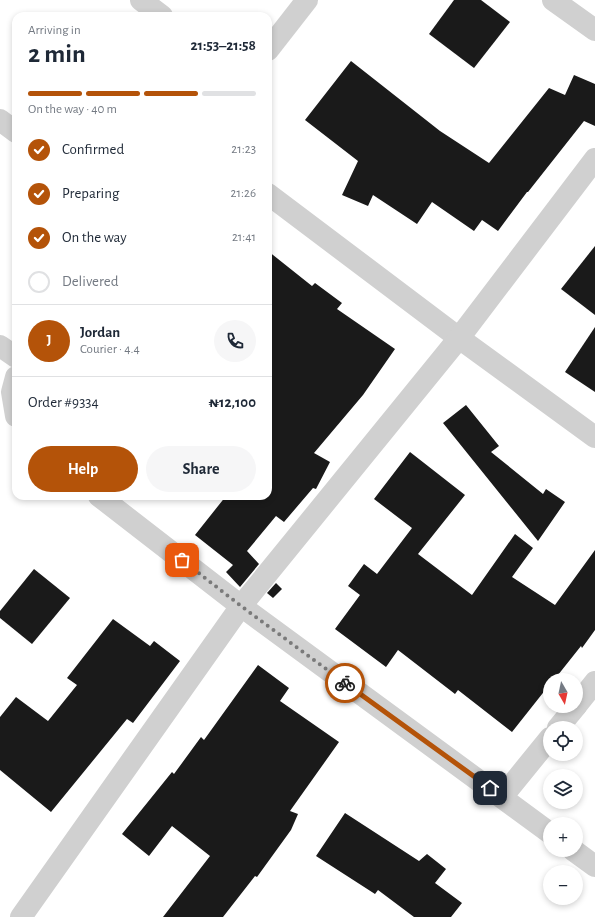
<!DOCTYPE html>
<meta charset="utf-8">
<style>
:root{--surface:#fff;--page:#f6f6f7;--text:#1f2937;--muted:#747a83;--line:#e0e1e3;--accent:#b45309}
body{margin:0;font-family:"Alegreya Sans",sans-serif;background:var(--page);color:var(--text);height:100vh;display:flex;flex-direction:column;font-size:15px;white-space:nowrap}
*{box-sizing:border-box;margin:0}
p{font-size:13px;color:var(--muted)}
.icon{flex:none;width:22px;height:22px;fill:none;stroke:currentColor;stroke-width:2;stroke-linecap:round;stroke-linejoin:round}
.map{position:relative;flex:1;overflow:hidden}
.details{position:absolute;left:12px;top:12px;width:260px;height:488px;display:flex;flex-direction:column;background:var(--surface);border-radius:12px;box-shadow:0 2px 6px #0003}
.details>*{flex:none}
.needle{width:26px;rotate:171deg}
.controls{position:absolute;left:543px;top:673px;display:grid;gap:8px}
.controls a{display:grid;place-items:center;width:40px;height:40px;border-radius:50%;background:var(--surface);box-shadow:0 2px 6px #0003;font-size:20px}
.pin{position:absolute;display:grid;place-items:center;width:34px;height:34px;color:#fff;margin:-17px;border-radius:8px;box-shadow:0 2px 6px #0006}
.courier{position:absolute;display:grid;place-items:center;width:40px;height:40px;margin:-20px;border:3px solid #b45309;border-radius:50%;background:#fff;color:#222;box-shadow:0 1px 5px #0007}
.overview em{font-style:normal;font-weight:700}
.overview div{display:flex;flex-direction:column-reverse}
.overview{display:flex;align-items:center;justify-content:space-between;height:68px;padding:0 16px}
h1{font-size:26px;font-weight:700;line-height:30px}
.bar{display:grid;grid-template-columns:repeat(4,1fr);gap:6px 4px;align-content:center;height:48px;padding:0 16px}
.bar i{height:5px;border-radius:3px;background:var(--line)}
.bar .on{background:var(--accent)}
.bar p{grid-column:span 4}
.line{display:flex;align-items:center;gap:10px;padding:0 16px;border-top:1px solid var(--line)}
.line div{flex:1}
.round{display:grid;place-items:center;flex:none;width:42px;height:42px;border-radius:21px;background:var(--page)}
ol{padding:0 16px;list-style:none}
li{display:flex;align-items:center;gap:12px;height:44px}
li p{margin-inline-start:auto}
li .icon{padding:4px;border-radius:50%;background:var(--accent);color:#fff;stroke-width:4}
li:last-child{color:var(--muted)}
li i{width:22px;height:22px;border:2px solid var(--line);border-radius:50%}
.primary-button{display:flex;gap:8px;margin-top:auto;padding:8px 16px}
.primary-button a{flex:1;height:46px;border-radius:24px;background:var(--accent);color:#fff;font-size:16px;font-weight:700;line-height:46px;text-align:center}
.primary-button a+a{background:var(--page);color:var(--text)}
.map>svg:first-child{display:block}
</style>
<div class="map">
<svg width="595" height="917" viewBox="0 0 595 917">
<rect width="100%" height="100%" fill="#fff"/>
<!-- building -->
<g fill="#1a1a1a">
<path d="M 454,0 L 481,0 L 510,22 L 474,68 L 429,34 Z"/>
<path d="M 351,61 L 440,131 L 489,163 L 549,88 L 565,95 L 574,75 L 595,84 L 595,126 L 584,121 L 528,192 L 527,192 L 498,231 L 482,220 L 474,231 L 432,202 L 417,224 L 373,195 L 368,206 L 342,195 L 358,161 L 305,120 Z"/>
<path d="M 595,246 L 595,315 L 561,289 Z"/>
<path d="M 268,251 L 312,286 L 315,283 L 342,303 L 337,309 L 395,349 L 363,395 L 314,453 L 330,462 L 316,489 L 313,488 L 284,522 L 276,516 L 247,551 L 259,564 L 240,587 L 226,572 L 233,565 L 195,535 L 226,496 L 268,496 Z"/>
<path d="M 595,327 L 595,392 L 565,372 Z"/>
<path d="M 466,405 L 499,446 L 491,452 L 543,494 L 546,489 L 565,502 L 538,541 L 443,423 Z"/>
<path d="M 410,452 L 465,495 L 418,554 L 472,595 L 515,534 L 533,548 L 512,577 L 555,605 L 595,550 L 595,630 L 582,648 L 581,646 L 554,680 L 550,680 L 550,684 L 512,732 L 458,690 L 455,694 L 398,650 L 386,667 L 335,629 L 360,595 L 348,586 L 364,564 L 377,574 L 412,528 L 374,499 Z"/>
<path d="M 34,569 L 70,598 L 32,644 L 0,618 L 0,611 Z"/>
<path d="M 276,583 L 282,589 L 273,598 L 267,593 Z"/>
<path d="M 113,619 L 150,646 L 154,641 L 180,661 L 133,723 L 127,719 L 51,812 L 0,770 L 0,717 L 16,697 L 48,721 L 77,685 L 67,678 Z"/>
<path d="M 258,665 L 289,688 L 280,701 L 339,742 L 290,811 L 298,814 L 291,830 L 257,877 L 255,876 L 223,917 L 163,917 L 210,856 L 172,826 L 149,856 L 122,834 L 172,772 L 174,774 L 201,737 L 204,740 Z"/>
<path d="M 345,813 L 419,861 L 427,854 L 446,869 L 435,883 L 462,903 L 451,917 L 414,917 L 378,890 L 375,894 L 316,856 Z"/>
</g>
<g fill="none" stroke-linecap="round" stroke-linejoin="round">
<!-- minor -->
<g stroke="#d0d0d0" stroke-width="22">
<path d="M 141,0 L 162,16"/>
<path d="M 553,0 L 595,30"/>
<path d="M 268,50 L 307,0"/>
<path d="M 0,120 L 16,132"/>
<path d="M 268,194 L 459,338 L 595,437"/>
<path d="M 0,346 L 16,357"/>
<path d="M 16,377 L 12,392 L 16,416"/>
<path d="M 99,496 L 241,606 L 550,833"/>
<path d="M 576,706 L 595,682"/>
<path d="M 558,728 L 576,706"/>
<path d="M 502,797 L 550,738"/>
<path d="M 573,850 L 595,866"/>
<path d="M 21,917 L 241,606 L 459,338 L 595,159"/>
</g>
</g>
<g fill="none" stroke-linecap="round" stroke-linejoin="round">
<!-- done -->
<path stroke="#7a7a7a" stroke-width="4" stroke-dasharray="0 7.2" d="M 182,560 L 241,606 L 345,683"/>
<!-- route -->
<path stroke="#b45309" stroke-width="5" d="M 345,683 L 490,788"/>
</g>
</svg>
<div class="controls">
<a><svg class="needle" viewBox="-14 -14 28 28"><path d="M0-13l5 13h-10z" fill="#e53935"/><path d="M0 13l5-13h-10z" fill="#747a83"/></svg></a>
<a><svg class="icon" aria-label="locate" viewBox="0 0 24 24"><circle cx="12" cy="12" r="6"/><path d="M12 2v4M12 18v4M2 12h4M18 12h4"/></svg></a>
<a><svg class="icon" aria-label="layers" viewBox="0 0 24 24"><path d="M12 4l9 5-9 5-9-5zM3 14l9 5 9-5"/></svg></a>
<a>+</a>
<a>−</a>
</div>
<div class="pin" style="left:182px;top:560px;background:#ea580c"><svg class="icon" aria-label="bag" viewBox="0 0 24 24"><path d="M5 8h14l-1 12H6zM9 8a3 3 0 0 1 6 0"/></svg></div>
<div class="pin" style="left:490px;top:788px;background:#1f2937"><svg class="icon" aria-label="home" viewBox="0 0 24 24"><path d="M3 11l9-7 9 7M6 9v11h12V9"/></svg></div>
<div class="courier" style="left:345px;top:683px"><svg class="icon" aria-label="bike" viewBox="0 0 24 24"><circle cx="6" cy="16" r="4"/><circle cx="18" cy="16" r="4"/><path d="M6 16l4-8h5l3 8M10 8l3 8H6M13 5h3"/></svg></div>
<section class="details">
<div class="overview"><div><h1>2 min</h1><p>Arriving in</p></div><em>21:53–21:58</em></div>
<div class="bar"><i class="on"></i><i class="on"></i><i class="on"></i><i></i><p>On the way · 40 m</p></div>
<ol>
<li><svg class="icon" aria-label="check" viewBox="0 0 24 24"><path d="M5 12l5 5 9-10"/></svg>Confirmed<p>21:23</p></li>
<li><svg class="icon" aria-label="check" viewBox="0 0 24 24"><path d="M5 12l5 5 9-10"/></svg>Preparing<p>21:26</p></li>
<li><svg class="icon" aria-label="check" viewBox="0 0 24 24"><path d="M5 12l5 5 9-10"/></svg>On the way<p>21:41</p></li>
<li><i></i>Delivered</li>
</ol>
<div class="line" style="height:72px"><b class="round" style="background:var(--accent);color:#fff">J</b><div><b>Jordan</b><p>Courier · 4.4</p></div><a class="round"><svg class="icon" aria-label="phone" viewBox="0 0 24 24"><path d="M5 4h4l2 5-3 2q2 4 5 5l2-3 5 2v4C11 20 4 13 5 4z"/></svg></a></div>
<div class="line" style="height:52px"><div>Order #9334</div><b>₦12,100</b></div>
<div class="primary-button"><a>Help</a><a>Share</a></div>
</section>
</div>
